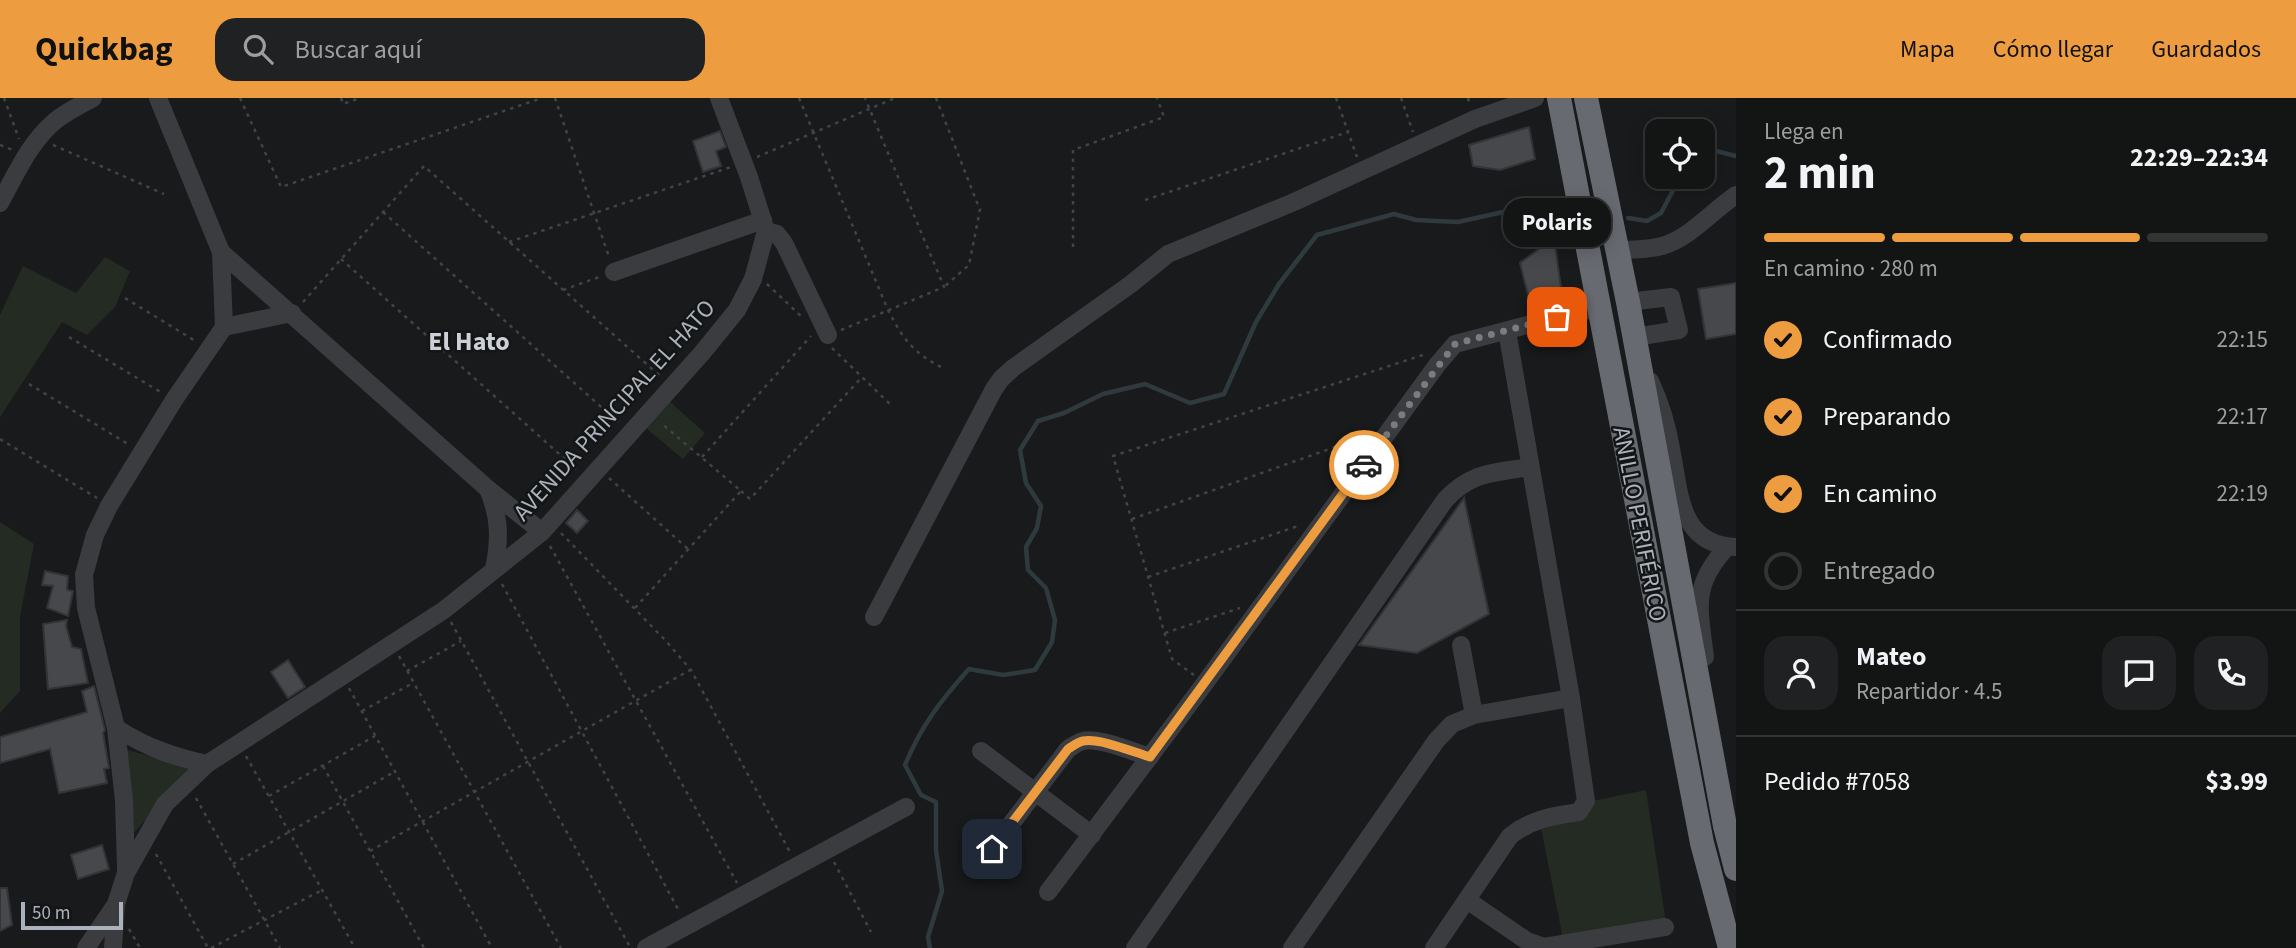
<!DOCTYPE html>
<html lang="es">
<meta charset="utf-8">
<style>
:root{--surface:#131414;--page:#202122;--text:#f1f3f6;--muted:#9d9ea0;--line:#323334;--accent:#ed9d40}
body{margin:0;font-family:"Source Sans 3",sans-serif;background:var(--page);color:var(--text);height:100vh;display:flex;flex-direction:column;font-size:26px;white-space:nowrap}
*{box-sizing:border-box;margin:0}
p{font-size:23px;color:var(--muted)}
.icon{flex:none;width:38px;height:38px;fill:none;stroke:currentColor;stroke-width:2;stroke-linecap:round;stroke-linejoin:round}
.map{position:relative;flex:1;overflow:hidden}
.sheet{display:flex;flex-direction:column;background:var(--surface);width:560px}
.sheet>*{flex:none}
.tools{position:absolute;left:1645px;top:21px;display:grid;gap:14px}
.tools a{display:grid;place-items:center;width:70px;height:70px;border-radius:14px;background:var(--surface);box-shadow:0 4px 18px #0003,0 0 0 2px var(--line);font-size:35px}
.scale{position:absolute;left:21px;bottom:18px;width:102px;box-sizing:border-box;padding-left:7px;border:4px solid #acb2bb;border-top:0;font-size:19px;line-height:24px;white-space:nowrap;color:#acb2bb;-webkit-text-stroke:5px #141516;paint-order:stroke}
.pin{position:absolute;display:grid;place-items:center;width:60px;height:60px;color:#fff;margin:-30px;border-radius:14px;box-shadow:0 4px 10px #0006}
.courier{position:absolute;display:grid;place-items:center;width:70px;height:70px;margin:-35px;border:5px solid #ed9d40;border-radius:50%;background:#fff;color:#222;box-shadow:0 2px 9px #0007}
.bubble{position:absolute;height:49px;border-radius:21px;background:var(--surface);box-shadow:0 4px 18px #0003,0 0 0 2px var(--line);font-size:23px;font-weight:700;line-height:49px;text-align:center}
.summary em{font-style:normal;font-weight:700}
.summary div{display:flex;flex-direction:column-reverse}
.summary{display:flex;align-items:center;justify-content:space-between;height:119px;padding:0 28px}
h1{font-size:46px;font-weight:700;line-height:52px}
.bar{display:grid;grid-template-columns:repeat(4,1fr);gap:10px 7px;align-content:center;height:84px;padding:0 28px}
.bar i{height:9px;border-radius:5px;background:var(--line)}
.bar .selected{background:var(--accent)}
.bar p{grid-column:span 4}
.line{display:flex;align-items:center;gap:18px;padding:0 28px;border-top:2px solid var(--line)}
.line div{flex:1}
.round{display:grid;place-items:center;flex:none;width:74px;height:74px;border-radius:21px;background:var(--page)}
ol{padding:0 28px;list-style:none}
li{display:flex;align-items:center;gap:21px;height:77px}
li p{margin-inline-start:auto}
li .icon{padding:7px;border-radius:50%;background:var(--accent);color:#111;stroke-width:4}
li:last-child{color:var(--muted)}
li i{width:38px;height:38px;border:4px solid var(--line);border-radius:50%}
header{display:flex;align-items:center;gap:42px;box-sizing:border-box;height:98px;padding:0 35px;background:var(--accent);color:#111}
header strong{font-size:33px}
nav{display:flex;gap:38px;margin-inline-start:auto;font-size:24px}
.search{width:490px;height:63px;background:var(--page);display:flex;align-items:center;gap:18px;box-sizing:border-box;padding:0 24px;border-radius:21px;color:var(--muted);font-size:26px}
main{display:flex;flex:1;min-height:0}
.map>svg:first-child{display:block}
</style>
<header>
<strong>Quickbag</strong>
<div class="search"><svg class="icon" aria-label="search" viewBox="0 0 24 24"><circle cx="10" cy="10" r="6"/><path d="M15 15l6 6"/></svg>Buscar aquí</div>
<nav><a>Mapa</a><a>Cómo llegar</a><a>Guardados</a></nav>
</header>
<main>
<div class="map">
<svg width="1736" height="850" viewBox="0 0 1736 850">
<rect width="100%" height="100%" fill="#191a1b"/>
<!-- green -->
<g fill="#232b23">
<path d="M 105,159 L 130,173 L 115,209 L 87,237 L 62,224 L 0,319 L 0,217 L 23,168 L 76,195 Z"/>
<path d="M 669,303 L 705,335 L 683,361 L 646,330 Z"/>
<path d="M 0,424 L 34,446 L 20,519 L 20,593 L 0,615 Z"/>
<path d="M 124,651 L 193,670 L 130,739 Z"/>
<path d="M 1646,692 L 1666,825 L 1563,841 L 1540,725 L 1589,716 L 1587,704 Z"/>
</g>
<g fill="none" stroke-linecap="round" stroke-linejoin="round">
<!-- stream -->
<g stroke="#2f3a3f" stroke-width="4.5">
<path d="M 1703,52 L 1708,51 L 1736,58"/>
<path d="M 1628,120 L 1647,123 L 1661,115 L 1680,79"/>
<path d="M 930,850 L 928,839 L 942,793 L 936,752 L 936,704 L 921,697 L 905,667 C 921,628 941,602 969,571 L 1003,577 L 1035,572 L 1052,544 L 1055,522 L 1046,490 L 1028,472 L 1026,449 L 1037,430 L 1041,408 L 1026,385 L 1020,352 L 1038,323 L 1064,315 L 1103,296 L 1145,286 L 1190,305 L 1224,296 L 1256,224 L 1279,186 L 1317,137 L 1394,116 L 1416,122 L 1458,124 L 1512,112 L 1561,110"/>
</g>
</g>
<!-- building -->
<g fill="#46484b" stroke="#333437" stroke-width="2">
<path d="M 1529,29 L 1535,61 L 1500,72 L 1473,68 L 1469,47 Z"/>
<path d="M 720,33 L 726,49 L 716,53 L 721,68 L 703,74 L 693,43 Z"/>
<path d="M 1554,140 L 1562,197 L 1531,209 L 1520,165 Z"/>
<path d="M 1736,185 L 1736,236 L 1706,241 L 1698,191 Z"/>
<path d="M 1464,400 L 1489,516 L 1417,555 L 1359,547 Z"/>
<path d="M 577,412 L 588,423 L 577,435 L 566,425 Z"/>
<path d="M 45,473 L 68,478 L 67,492 L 73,493 L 68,518 L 47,510 L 53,488 L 42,487 Z"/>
<path d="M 67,522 L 66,528 L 72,549 L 81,551 L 88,585 L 48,591 L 43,526 Z"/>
<path d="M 288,562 L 305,589 L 288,600 L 271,574 Z"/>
<path d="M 94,588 L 105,632 L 103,635 L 109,670 L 104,671 L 107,685 L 59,695 L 50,651 L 0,665 L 0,639 L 87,614 L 82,593 Z"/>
<path d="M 102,747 L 109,771 L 78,781 L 71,757 Z"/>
<path d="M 0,790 L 7,790 L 12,827 L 0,833 Z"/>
</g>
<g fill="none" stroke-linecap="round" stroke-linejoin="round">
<!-- path -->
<g stroke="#404347" stroke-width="2.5" stroke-dasharray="3.5 5" stroke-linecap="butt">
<path d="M 4,0 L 19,41"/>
<path d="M 240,0 L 281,89 L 542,0"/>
<path d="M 341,0 L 343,6 L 360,0"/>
<path d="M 555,0 L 609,159"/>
<path d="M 799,0 L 888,212 C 903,241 913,255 943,270"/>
<path d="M 936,0 L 980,112 L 969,167 L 944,189"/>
<path d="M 1336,0 L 1357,59"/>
<path d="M 1401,0 L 1413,34"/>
<path d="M 1468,0 L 1470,8"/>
<path d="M 0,47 L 13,52"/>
<path d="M 53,47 L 164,96"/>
<path d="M 757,59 L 895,0"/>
<path d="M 1145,102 L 1348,34"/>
<path d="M 383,114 L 618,324"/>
<path d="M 509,144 L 731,69"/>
<path d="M 1073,149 L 1073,52 L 1164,19 L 1157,0"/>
<path d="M 341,161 L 576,371"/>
<path d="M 767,186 L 803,220"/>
<path d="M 563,192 L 599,179"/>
<path d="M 125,200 L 197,244"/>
<path d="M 303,204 L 424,68 L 660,278"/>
<path d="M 841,232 L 944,189 L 865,0"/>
<path d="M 69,239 L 162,295"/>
<path d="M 832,250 L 893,309"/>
<path d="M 29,286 L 128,346"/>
<path d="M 0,341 L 97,400"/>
<path d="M 702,359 L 811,238"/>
<path d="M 609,380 L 688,451"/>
<path d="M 741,393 L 750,401 L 862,279"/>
<path d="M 1132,421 L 1366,338"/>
<path d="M 561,435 L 666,543 L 691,572 L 790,754"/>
<path d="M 550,448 L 737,785"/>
<path d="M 1148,479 L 1301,427"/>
<path d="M 502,486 L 679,813"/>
<path d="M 635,510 L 741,393 L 661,325"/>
<path d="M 451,524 L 630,849"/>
<path d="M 1165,535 L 1240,510"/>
<path d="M 399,558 L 561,850"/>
<path d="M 407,573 L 461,543"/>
<path d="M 1194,577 L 1172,561 L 1113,358 L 1426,256"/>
<path d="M 349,590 L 492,850"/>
<path d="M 362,613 L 413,585"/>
<path d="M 246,658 L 355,850"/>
<path d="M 323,668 L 424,850"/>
<path d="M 269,698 L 375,638"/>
<path d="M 196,700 L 280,850"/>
<path d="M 370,753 L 690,572"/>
<path d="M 156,756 L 208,850"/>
<path d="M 834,764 L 871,834"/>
<path d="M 233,766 L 394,674"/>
<path d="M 129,831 L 140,850"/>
<path d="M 211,850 L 322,792"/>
</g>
<!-- minor -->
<g stroke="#3a3c40" stroke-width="18">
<path d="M 0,105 C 16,76 29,45 55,23 C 66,14 80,7 93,0"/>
<path d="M 766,133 L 777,136 L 784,145 L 828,237"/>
<path d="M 1617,153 C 1632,151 1648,152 1662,148 C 1690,140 1712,113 1736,97"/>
<path d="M 221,154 L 488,391 L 542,434"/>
<path d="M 614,174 L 763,122"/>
<path d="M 1628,204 L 1671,199 L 1679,232 L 1635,239"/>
<path d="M 224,229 L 292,215"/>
<path d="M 1650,283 C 1661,306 1668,331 1672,356 C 1680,397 1680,447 1736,449"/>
<path d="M 488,391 C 500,419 500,442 494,471"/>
<path d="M 874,519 L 994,291 L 1001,281 L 1013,270 L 1131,186 L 1168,156 L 1294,104 L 1475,21 L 1535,0"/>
<path d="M 1461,547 L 1474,617"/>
<path d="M 1705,559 C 1699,510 1691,488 1727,449"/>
<path d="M 116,630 C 146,649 173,659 207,666"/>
<path d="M 981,653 L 1092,737"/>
<path d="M 992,751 L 1068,651 C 1073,648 1078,644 1083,643 C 1099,639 1133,654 1150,659"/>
<path d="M 126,771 L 124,702 L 116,630 L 86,510 L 84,477 L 95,437 L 109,408 L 174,302 L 224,229 L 221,154 L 158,0"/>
<path d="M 1048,794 L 1205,585 L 1437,267 L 1455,246 L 1557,219 L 1598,210"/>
<path d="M 1467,802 L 1527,843 L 1544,849 L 1665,829"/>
<path d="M 86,850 L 114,809"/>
<path d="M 113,850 L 116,806 L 126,775 L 165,706 L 207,666 L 444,512 L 542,434 L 702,255 L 737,212 L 753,181 L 766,133 L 749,79 L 719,0"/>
<path d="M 646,850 L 906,709"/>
<path d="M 1135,850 L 1445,402 C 1472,373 1494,375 1530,369"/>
<path d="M 1292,850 L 1436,643 L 1452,626 L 1474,617 L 1571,600"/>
<path d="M 1434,850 L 1510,738 C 1532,721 1552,718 1579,714 L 1586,703 L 1571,600 L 1507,233"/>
</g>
<!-- highway -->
<g stroke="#676b71" stroke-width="24">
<path d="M 1559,0 L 1702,745 L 1730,850"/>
<path d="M 1586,0 L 1628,204 L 1725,728 L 1736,771"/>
</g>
</g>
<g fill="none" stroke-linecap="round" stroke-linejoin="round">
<!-- done -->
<path stroke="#797d83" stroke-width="7" stroke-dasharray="0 12.6" d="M 1364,367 L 1455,246 L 1557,219"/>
<!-- route -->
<path stroke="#ed9d40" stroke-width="9" d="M 992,751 L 1068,651 C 1073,648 1078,644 1083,643 C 1100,640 1133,654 1150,659 L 1364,367"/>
</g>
<g text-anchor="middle" stroke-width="5" stroke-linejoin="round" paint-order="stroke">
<!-- street labels -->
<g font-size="24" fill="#acb2bb" stroke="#141516">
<text transform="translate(614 312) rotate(-48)" y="8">AVENIDA PRINCIPAL EL HATO</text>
<text transform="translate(1640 426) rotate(79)" y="8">ANILLO PERIFÉRICO</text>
</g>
<!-- neighbourhood labels -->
<g font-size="26" font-weight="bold" fill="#cdd1d7" stroke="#141516">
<text x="469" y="252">El Hato</text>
</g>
</g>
</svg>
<div class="tools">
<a><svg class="icon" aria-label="locate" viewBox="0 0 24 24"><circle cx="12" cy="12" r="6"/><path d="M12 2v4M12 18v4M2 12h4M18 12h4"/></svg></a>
</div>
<div class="scale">50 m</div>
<div class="pin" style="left:1557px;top:219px;background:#ea580c"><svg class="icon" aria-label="bag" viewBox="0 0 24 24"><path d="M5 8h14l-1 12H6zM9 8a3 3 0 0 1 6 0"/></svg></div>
<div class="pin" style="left:992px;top:751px;background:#1f2937"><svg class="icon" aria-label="home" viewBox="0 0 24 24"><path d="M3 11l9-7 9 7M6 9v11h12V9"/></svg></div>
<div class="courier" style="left:1364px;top:367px"><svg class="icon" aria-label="car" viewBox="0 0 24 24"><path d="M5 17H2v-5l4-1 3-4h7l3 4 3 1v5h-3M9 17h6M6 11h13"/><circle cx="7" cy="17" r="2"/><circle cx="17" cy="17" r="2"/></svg></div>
<div class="bubble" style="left:1503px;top:100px;width:108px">Polaris</div>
</div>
<section class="sheet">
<div class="summary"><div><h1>2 min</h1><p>Llega en</p></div><em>22:29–22:34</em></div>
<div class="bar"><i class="selected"></i><i class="selected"></i><i class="selected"></i><i></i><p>En camino · 280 m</p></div>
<ol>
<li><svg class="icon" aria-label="check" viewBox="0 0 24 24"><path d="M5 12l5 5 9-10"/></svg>Confirmado<p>22:15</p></li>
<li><svg class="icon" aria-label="check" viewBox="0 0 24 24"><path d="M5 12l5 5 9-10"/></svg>Preparando<p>22:17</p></li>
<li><svg class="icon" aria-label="check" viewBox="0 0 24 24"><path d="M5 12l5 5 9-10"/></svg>En camino<p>22:19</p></li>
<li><i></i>Entregado</li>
</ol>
<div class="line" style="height:126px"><a class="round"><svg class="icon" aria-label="person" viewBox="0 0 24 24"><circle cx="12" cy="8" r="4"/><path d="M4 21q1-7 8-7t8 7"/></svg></a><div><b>Mateo</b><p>Repartidor · 4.5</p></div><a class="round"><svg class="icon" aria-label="chat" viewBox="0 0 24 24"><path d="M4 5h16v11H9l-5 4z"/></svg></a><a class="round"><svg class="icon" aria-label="phone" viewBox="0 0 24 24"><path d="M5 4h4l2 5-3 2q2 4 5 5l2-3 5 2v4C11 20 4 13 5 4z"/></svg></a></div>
<div class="line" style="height:91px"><div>Pedido #7058</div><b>$3.99</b></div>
</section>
</main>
